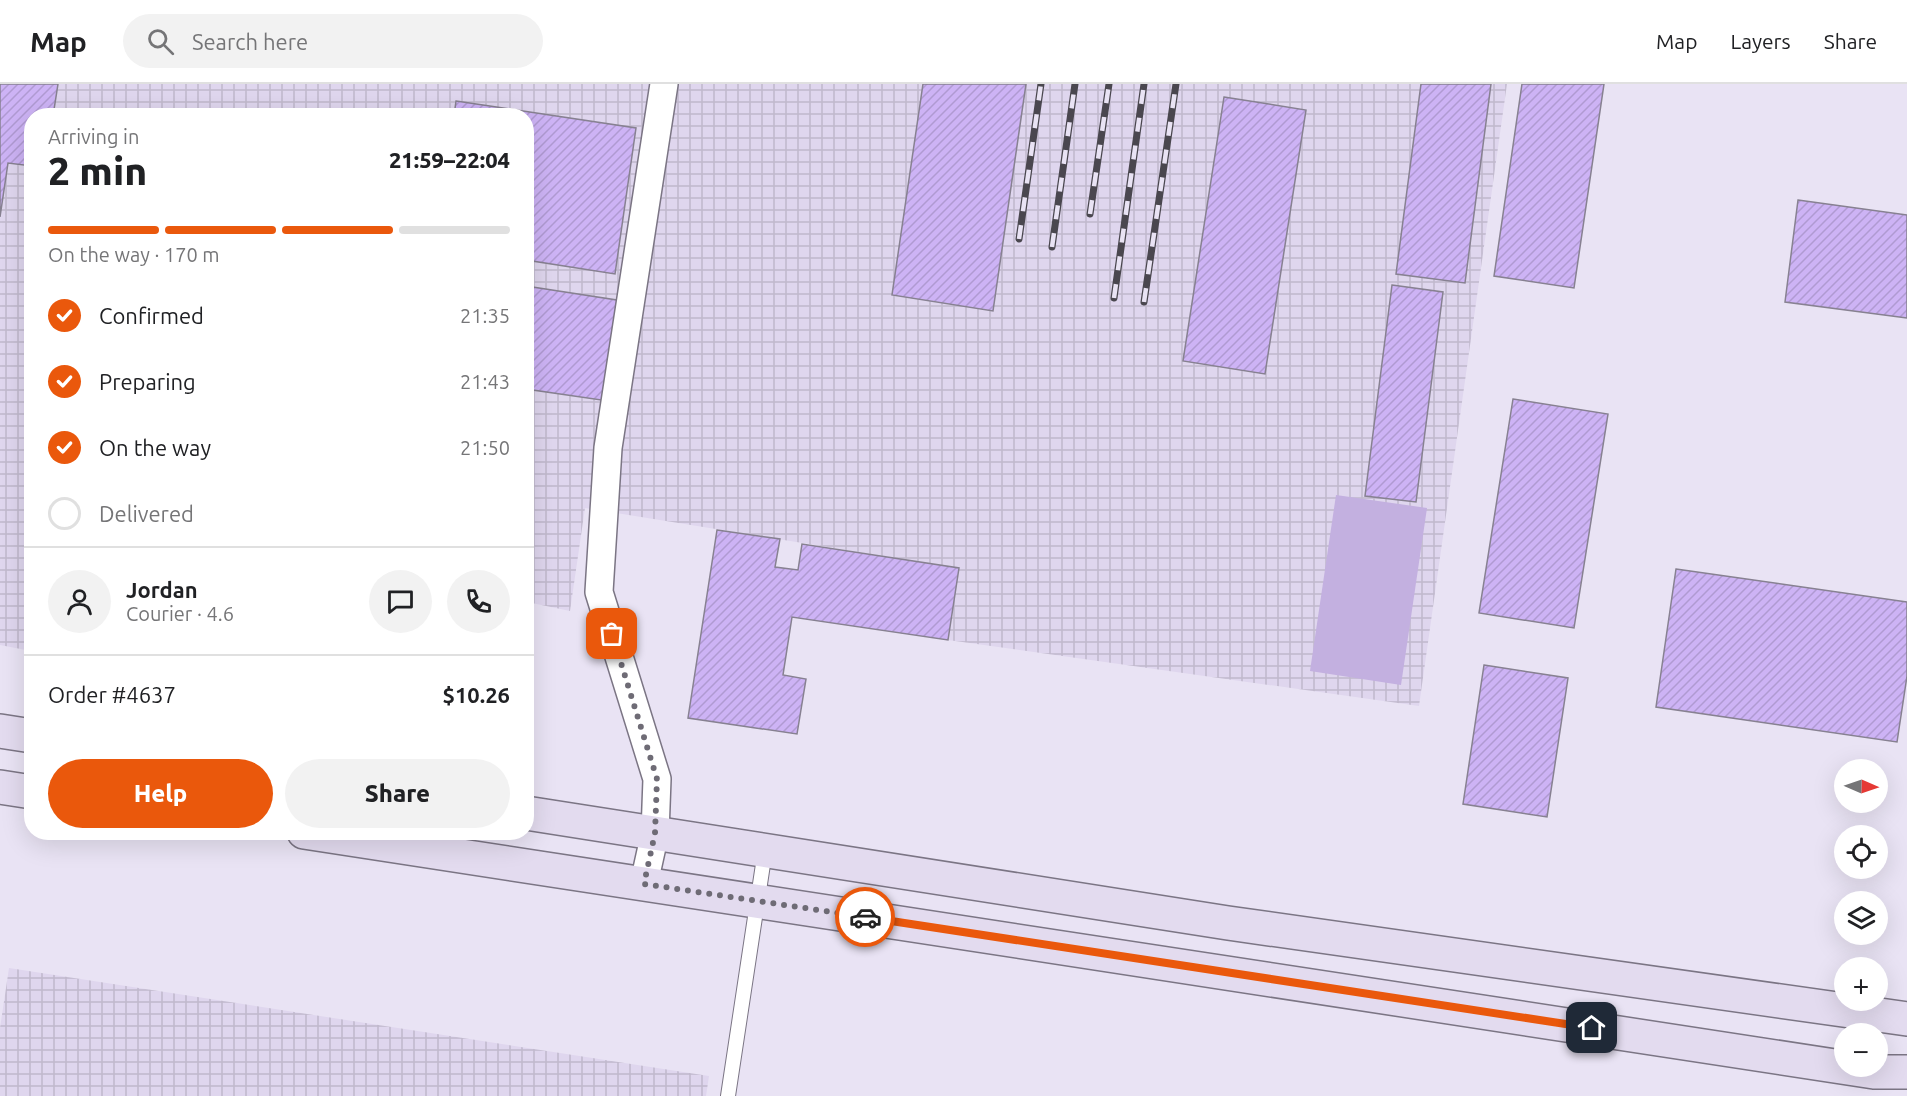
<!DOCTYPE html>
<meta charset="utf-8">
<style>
:root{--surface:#fff;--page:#f2f2f2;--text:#202124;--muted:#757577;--line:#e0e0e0;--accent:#ea580c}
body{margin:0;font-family:Ubuntu,sans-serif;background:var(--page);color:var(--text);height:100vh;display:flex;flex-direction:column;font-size:22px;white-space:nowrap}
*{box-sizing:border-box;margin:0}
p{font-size:20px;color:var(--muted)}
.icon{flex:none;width:33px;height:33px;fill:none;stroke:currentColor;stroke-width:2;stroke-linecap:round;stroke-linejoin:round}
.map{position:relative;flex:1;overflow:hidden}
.sheet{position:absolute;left:24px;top:24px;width:510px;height:732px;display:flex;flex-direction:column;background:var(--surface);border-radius:24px;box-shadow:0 6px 24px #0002}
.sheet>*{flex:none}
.needle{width:39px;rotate:92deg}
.tools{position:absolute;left:1834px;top:675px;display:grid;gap:12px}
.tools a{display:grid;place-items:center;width:54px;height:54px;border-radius:50%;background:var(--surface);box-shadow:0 6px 24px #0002;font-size:30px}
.pin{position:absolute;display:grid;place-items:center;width:51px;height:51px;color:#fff;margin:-26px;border-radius:12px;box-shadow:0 3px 9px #0006}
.courier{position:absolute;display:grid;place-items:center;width:60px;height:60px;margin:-30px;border:4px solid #ea580c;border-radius:50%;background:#fff;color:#222;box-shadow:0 2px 8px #0007}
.summary em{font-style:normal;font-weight:800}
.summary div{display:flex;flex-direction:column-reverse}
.summary{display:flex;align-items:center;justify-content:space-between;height:102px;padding:0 24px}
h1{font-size:39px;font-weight:800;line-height:45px}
.bar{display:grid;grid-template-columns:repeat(4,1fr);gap:9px 6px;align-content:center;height:72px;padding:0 24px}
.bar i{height:8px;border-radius:4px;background:var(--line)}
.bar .current{background:var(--accent)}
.bar p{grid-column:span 4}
.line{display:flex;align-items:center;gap:15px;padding:0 24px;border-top:2px solid var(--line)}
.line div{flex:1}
.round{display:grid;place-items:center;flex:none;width:63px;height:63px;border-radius:32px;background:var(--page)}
ol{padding:0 24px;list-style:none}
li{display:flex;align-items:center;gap:18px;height:66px}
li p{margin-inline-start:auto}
li .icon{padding:6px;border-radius:50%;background:var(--accent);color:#fff;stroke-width:4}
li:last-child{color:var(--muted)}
li i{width:33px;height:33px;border:3px solid var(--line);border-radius:50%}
.cta{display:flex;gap:12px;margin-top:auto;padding:12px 24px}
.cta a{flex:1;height:69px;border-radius:36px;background:var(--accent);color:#fff;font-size:24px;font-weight:800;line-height:69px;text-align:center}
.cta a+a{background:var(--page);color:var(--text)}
header{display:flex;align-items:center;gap:36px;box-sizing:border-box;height:84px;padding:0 30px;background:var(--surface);border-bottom:2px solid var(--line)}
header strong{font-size:28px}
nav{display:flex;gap:33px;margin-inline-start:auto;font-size:21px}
.search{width:420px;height:54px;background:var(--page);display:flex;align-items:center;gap:15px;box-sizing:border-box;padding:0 21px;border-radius:33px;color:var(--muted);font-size:22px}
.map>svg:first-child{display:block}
</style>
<header>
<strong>Map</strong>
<div class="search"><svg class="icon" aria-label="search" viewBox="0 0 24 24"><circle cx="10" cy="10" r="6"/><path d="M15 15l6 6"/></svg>Search here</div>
<nav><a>Map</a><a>Layers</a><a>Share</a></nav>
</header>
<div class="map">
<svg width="1907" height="1012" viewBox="0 0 1907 1012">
<defs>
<pattern id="industrial-grid" width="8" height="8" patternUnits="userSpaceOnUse" patternTransform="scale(1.5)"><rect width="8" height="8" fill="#dfd6ee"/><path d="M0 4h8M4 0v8" fill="none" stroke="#c0b8cc"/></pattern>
<pattern id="building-hatch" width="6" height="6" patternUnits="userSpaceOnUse" patternTransform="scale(1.5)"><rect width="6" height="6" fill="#cdb3f5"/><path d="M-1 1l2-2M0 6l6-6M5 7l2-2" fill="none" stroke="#b09ad2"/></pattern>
</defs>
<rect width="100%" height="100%" fill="#e9e3f4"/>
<!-- industrial -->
<g fill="url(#industrial-grid)">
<path d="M 0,0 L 1507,0 L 1419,622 L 948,556 L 958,484 L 585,424 L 570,527 L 527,518 L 526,32 L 32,32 L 31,567 L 0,561 Z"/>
<path d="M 9,884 L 709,992 L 706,1012 L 0,1012 L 0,944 Z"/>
</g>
<!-- park -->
<path fill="#c3b0e0" d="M 1336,411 L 1427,424 L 1401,601 L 1310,587 Z"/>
<!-- building -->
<g fill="url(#building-hatch)" stroke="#878191" stroke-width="1.5">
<path d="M 0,0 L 58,0 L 53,32 L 32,32 L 32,82 L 8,79 L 0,133 Z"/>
<path d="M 923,0 L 1026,0 L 993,227 L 892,211 Z"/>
<path d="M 1421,0 L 1491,0 L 1465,199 L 1396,190 Z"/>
<path d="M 1522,0 L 1604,0 L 1574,204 L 1494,192 Z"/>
<path d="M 1224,13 L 1306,26 L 1265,290 L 1183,277 Z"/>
<path d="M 456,17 L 636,44 L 615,190 L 526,176 L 526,32 L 454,32 Z"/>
<path d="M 1798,116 L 1907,131 L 1907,234 L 1785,218 Z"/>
<path d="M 1392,201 L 1443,208 L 1416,418 L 1365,412 Z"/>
<path d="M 526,202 L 623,217 L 608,317 L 526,305 Z"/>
<path d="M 1513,315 L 1608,330 L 1574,544 L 1479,529 Z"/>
<path d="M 717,446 L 780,455 L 775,483 L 798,486 L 802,460 L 959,484 L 948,556 L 792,533 L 783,591 L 806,595 L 797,650 L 688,634 Z"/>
<path d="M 1676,485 L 1907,518 L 1907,592 L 1897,658 L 1656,623 Z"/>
<path d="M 1484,581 L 1568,594 L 1547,733 L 1463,720 Z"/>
</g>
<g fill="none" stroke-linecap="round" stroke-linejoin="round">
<!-- lane casing -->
<g stroke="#7b7584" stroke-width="16">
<path id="lane" d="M 728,1012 L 765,767"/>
</g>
<!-- street casing -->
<g stroke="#7b7584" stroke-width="30">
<path id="street" d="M 644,799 L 655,749 L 657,695 L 599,508 L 608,364 L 664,0"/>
</g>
<!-- secondary casing -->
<g stroke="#7b7584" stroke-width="36">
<g id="secondary">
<path d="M 0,647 L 32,652"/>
<path d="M 0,703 L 32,708"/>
<path d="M 526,729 L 1228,839 L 1907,935"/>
<path d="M 304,748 L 1874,988 L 1907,988"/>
</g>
</g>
<!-- lane -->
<use href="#lane" stroke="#fff" stroke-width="14"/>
<!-- street -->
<use href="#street" stroke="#fff" stroke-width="27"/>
<!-- secondary -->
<use href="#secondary" stroke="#e3dbef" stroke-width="33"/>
<!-- rail casing -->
<g stroke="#4a474f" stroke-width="7">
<g id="rail">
<path d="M 1090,130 L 1109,0"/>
<path d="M 1019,155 L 1041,0"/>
<path d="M 1052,163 L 1075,0"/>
<path d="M 1114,214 L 1144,0"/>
<path d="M 1144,218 L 1176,0"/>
</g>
</g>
<!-- rail -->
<use href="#rail" stroke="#e9e3f4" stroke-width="4.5" stroke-dasharray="14" stroke-linecap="butt"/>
</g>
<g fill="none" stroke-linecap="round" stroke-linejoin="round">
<!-- done -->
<path stroke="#6e6b75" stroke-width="6" stroke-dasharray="0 10.8" d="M 612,550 L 657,695 L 655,749 L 644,800 L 865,833"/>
<!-- route -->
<path stroke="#ea580c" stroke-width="8" d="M 865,833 L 1592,944"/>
</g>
</svg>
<div class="tools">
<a><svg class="needle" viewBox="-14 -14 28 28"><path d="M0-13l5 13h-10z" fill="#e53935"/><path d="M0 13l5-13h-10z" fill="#757577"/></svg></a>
<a><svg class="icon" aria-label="locate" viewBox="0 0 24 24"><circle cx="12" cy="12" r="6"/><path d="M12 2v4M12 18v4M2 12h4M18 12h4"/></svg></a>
<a><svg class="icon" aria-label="layers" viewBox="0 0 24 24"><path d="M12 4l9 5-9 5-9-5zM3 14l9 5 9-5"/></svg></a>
<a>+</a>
<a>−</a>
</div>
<div class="pin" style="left:612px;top:550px;background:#ea580c"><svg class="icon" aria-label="bag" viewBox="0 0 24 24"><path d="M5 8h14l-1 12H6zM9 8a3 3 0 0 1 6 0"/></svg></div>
<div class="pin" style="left:1592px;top:944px;background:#1f2937"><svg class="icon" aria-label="home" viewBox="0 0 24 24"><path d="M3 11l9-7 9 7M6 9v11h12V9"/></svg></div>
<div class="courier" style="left:865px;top:833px"><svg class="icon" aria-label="car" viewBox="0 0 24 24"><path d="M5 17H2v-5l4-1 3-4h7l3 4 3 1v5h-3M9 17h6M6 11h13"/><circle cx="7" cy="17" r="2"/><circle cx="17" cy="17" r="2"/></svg></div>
<section class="sheet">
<div class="summary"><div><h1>2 min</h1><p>Arriving in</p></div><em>21:59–22:04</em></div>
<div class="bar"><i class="current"></i><i class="current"></i><i class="current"></i><i></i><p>On the way · 170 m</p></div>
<ol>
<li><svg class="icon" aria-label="check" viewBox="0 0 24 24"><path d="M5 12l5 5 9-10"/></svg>Confirmed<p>21:35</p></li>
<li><svg class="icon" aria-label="check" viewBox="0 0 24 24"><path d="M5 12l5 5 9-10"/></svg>Preparing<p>21:43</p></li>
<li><svg class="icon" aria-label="check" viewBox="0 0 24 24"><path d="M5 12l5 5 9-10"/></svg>On the way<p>21:50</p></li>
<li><i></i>Delivered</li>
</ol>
<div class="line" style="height:108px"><a class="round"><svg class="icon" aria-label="person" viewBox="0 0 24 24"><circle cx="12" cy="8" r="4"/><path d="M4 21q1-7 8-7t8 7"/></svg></a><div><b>Jordan</b><p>Courier · 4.6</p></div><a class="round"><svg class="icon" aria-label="chat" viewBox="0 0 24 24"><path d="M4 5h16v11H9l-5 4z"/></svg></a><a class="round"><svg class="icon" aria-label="phone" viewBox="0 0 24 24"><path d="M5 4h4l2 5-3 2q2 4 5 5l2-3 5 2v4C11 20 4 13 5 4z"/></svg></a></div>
<div class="line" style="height:78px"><div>Order #4637</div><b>$10.26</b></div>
<div class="cta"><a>Help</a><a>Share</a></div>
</section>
</div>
